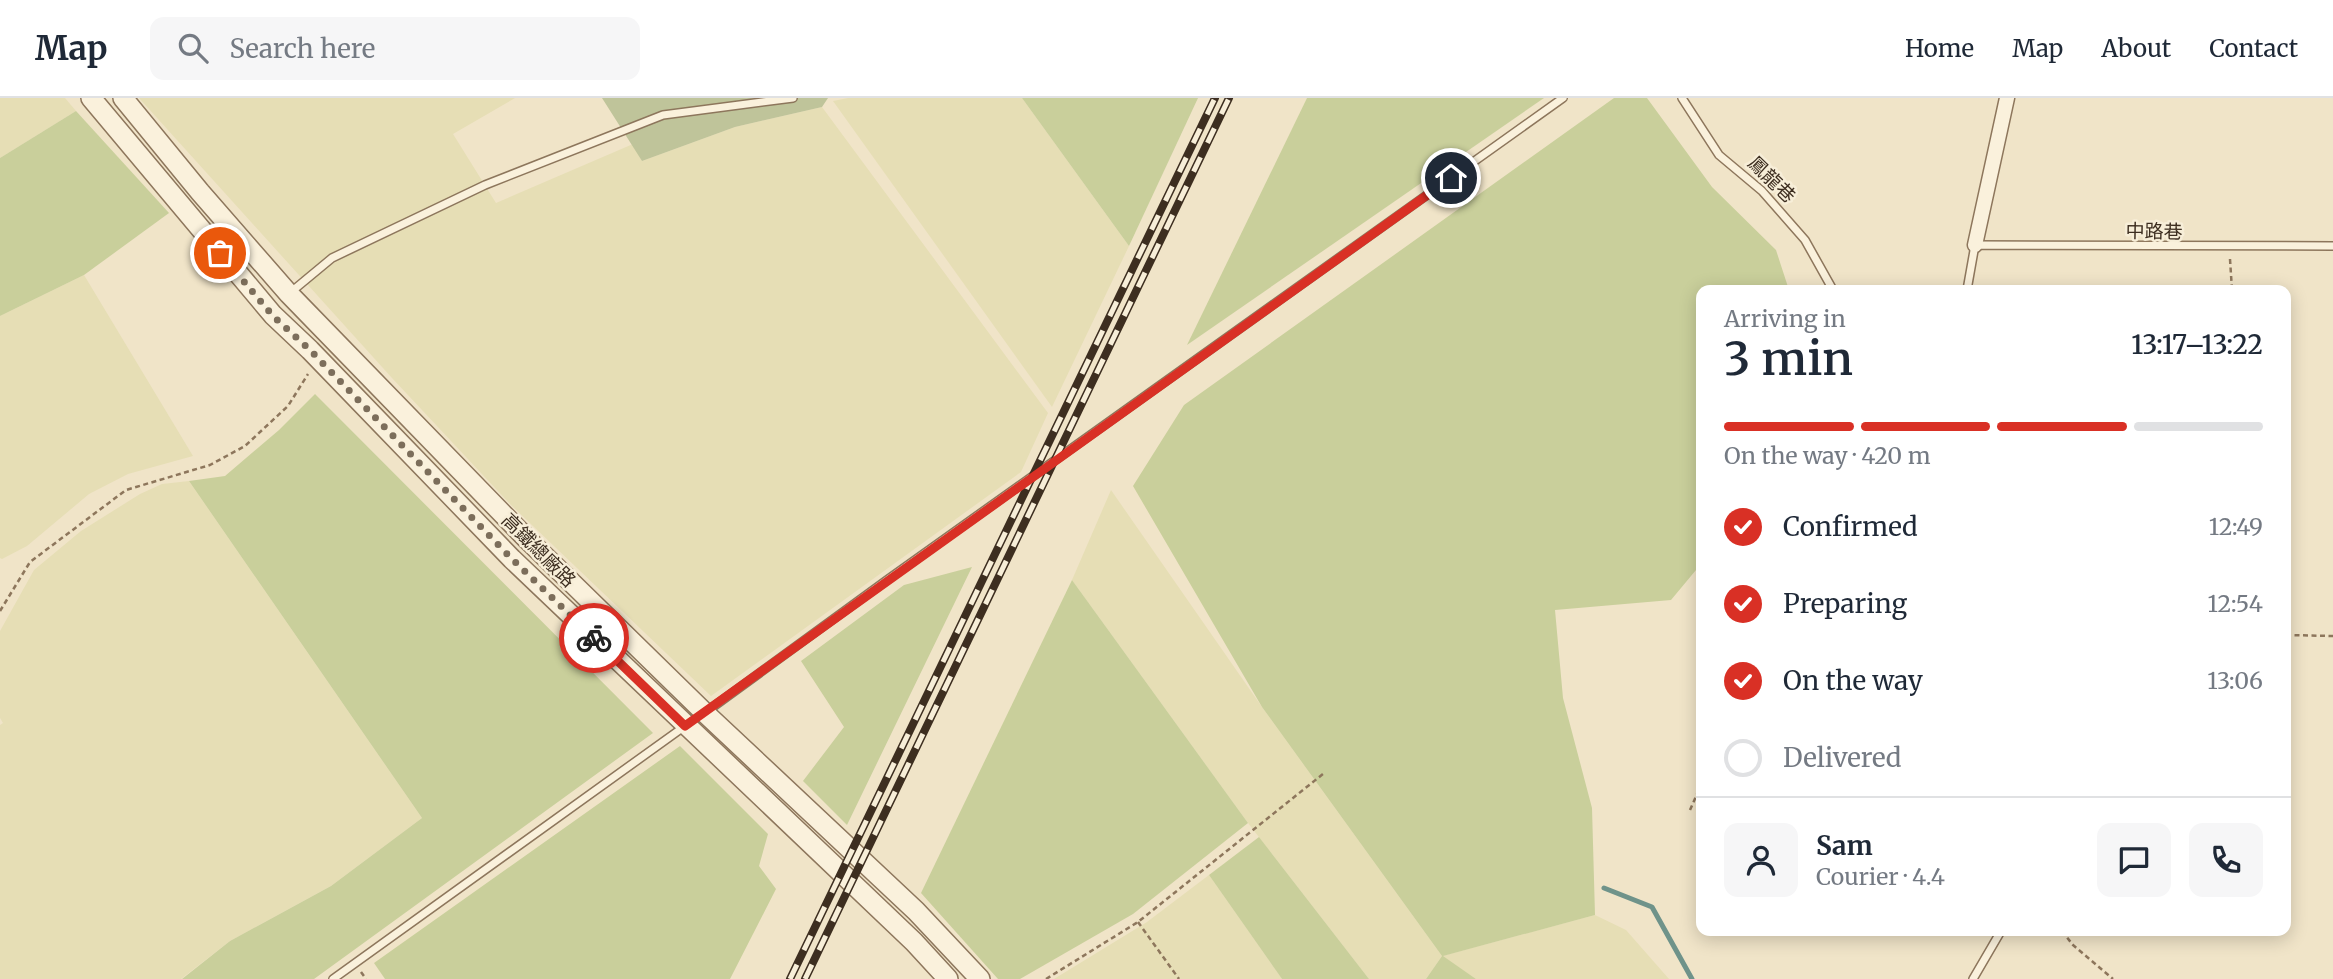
<!DOCTYPE html>
<meta charset="utf-8">
<style>
:root{--surface:#fff;--page:#f6f6f7;--text:#1f2937;--muted:#747a83;--line:#e0e1e3;--accent:#d93025}
body{margin:0;font-family:Merriweather,"Noto Sans TC",serif;background:var(--page);color:var(--text);height:100vh;display:flex;flex-direction:column;font-size:26px;white-space:nowrap}
*{box-sizing:border-box;margin:0}
p{font-size:23px;color:var(--muted)}
.icon{flex:none;width:38px;height:38px;fill:none;stroke:currentColor;stroke-width:2;stroke-linecap:round;stroke-linejoin:round}
.map{position:relative;flex:1;overflow:hidden}
.panel{position:absolute;left:1696px;top:187px;width:595px;height:651px;display:flex;flex-direction:column;background:var(--surface);border-radius:14px;box-shadow:0 4px 18px #0003}
.panel>*{flex:none}
.pin{position:absolute;display:grid;place-items:center;width:60px;height:60px;color:#fff;margin:-30px;border:4px solid #fff;border-radius:50%;box-shadow:0 2px 7px #0007}
.courier{position:absolute;display:grid;place-items:center;width:70px;height:70px;margin:-35px;border:5px solid #d93025;border-radius:50%;background:#fff;color:#222;box-shadow:0 2px 9px #0007}
.overview em{font-style:normal;font-weight:600}
.overview div{display:flex;flex-direction:column-reverse}
.overview{display:flex;align-items:center;justify-content:space-between;height:119px;padding:0 28px}
h1{font-size:46px;font-weight:600;line-height:52px}
.bar{display:grid;grid-template-columns:repeat(4,1fr);gap:10px 7px;align-content:center;height:84px;padding:0 28px}
.bar i{height:9px;border-radius:5px;background:var(--line)}
.bar .on{background:var(--accent)}
.bar p{grid-column:span 4}
.line{display:flex;align-items:center;gap:18px;padding:0 28px;border-top:2px solid var(--line)}
.line div{flex:1}
.round{display:grid;place-items:center;flex:none;width:74px;height:74px;border-radius:14px;background:var(--page)}
ol{padding:0 28px;list-style:none}
li{display:flex;align-items:center;gap:21px;height:77px}
li p{margin-inline-start:auto}
li .icon{padding:7px;border-radius:50%;background:var(--accent);color:#fff;stroke-width:4}
li:last-child{color:var(--muted)}
li i{width:38px;height:38px;border:4px solid var(--line);border-radius:50%}
header{display:flex;align-items:center;gap:42px;box-sizing:border-box;height:98px;padding:0 35px;background:var(--surface);border-bottom:2px solid var(--line)}
header strong{font-size:33px}
nav{display:flex;gap:38px;margin-inline-start:auto;font-size:24px}
.search{width:490px;height:63px;background:var(--page);display:flex;align-items:center;gap:18px;box-sizing:border-box;padding:0 24px;border-radius:14px;color:var(--muted);font-size:26px}
.map>svg:first-child{display:block}
</style>
<header>
<strong>Map</strong>
<div class="search"><svg class="icon" aria-label="search" viewBox="0 0 24 24"><circle cx="10" cy="10" r="6"/><path d="M15 15l6 6"/></svg>Search here</div>
<nav><a>Home</a><a>Map</a><a>About</a><a>Contact</a></nav>
</header>
<div class="map">
<svg width="2333" height="881" viewBox="0 0 2333 881">
<rect width="100%" height="100%" fill="#f0e4c8"/>
<!-- farmland -->
<g fill="#e6deb5">
<path d="M 0,0 L 65,0 L 76,13 L 0,60 Z"/>
<path d="M 139,0 L 515,0 L 453,36 L 496,105 L 633,46 L 642,63 L 735,29 L 822,9 L 1048,315 L 1021,374 L 711,598 L 511,407 L 392,280 Z"/>
<path d="M 848,0 L 1022,0 L 1129,148 L 1052,309 L 833,3 Z"/>
<path d="M 84,177 L 193,358 L 128,376 L 89,396 L 27,448 L 2,461 L 0,460 L 0,218 Z"/>
<path d="M 189,383 L 422,720 L 331,788 L 230,843 L 181,881 L 0,881 L 0,627 L 3,625 L 0,620 L 0,533 L 34,472 L 81,433 L 140,396 L 162,386 Z"/>
<path d="M 1111,392 L 1262,609 L 1442,858 L 1595,817 L 1626,832 L 1669,881 L 1476,881 L 1442,858 L 1426,881 L 1369,881 L 1248,725 L 1072,482 Z"/>
<path d="M 1209,777 L 1282,881 L 1054,881 L 1147,824 Z"/>
</g>
<!-- green -->
<g fill="#c9cf9b">
<path d="M 1022,0 L 1198,0 L 1129,148 Z"/>
<path d="M 1307,0 L 1544,0 L 1187,247 Z"/>
<path d="M 1614,0 L 1647,0 L 1712,89 L 1776,152 L 1789,192 L 1701,192 L 1701,466 L 1671,502 L 1555,512 L 1563,600 L 1592,710 L 1595,817 L 1443,858 L 1476,881 L 1426,881 L 1442,858 L 1262,609 L 1133,388 L 1184,307 Z"/>
<path d="M 76,13 L 169,115 L 84,177 L 0,218 L 0,60 Z"/>
<path d="M 315,296 L 653,635 L 314,881 L 182,881 L 230,843 L 331,788 L 422,720 L 189,383 L 225,378 L 279,332 Z"/>
<path d="M 972,469 L 847,727 L 803,683 L 844,629 L 801,563 L 904,487 Z"/>
<path d="M 1072,482 L 1248,725 L 1133,816 L 1020,881 L 998,881 L 921,795 Z"/>
<path d="M 680,648 L 768,736 L 759,768 L 776,791 L 730,881 L 385,881 L 374,865 Z"/>
<path d="M 1259,739 L 1369,881 L 1282,881 L 1209,777 Z"/>
</g>
<!-- cemetery -->
<path fill="#bfc49a" d="M 602,0 L 828,0 L 822,9 L 735,29 L 642,63 Z"/>
<g fill="none" stroke-linecap="round" stroke-linejoin="round">
<!-- stream -->
<path stroke="#6f938a" stroke-width="5" d="M 1604,790 L 1652,809 L 1692,881"/>
<!-- service casing -->
<g stroke="#8d765c" stroke-width="10">
<g id="service">
<path d="M 1682,0 L 1719,57 L 1762,93 L 1805,142 L 1833,192"/>
<path d="M 1967,192 L 1975,147 L 2333,148"/>
<path d="M 291,194 L 332,160 L 485,87 L 663,17 L 793,0"/>
<path d="M 706,614 L 887,482 L 1563,0"/>
<path d="M 333,881 L 685,628"/>
<path d="M 1973,881 L 2001,833"/>
</g>
</g>
<!-- minor casing -->
<g stroke="#8d765c" stroke-width="17">
<path id="minor" d="M 1975,147 L 2007,0"/>
</g>
<!-- tertiary casing -->
<g stroke="#8d765c" stroke-width="22">
<g id="tertiary">
<path d="M 91,0 L 273,217 L 310,252 L 512,461 L 914,844 L 948,881"/>
<path d="M 123,0 L 200,94 L 289,196 L 528,442 L 705,615 L 916,813 L 980,881"/>
</g>
</g>
<!-- path -->
<g stroke="#8d765c" stroke-width="2.5" stroke-dasharray="5 3.5" stroke-linecap="butt">
<path d="M 2230,161 L 2232,192"/>
<path d="M 0,513 L 30,464 L 126,392 L 210,367 L 245,348 L 288,308 L 308,276"/>
<path d="M 2286,537 L 2333,538"/>
<path d="M 1690,712 L 1701,687"/>
<path d="M 1138,824 L 1179,881"/>
<path d="M 2062,833 L 2073,847 L 2113,881"/>
<path d="M 361,874 L 366,881"/>
<path d="M 1046,881 L 1138,824 L 1323,676"/>
</g>
<!-- service -->
<use href="#service" stroke="#faf1dc" stroke-width="7"/>
<!-- minor -->
<use href="#minor" stroke="#faf1dc" stroke-width="14"/>
<!-- tertiary -->
<use href="#tertiary" stroke="#faf1dc" stroke-width="19"/>
<!-- rail casing -->
<g stroke="#3d2e20" stroke-width="8">
<g id="rail">
<path d="M 790,881 L 1215,0"/>
<path d="M 805,881 L 1229,0"/>
</g>
</g>
<!-- rail -->
<use href="#rail" stroke="#f7eed8" stroke-width="5" stroke-dasharray="16" stroke-linecap="butt"/>
</g>
<g fill="none" stroke-linecap="round" stroke-linejoin="round">
<!-- done -->
<path stroke="#7c6e5b" stroke-width="7" stroke-dasharray="0 12.6" d="M 220,155 L 273,218 L 310,252 L 512,461 L 594,540"/>
<!-- route -->
<path stroke="#d93025" stroke-width="9" d="M 594,540 L 685,628 L 1451,80"/>
</g>
<g text-anchor="middle" stroke-width="5" stroke-linejoin="round" paint-order="stroke">
<!-- street labels -->
<g font-size="19" fill="#3d2e20" stroke="#f7eed8">
<text transform="translate(1772 81) rotate(44)" y="7">鳳龍巷</text>
<text transform="translate(2154 133) rotate(1)" y="7">中路巷</text>
<text transform="translate(539 452) rotate(45)" y="7">高鐵總廠路</text>
</g>
</g>
</svg>
<div class="pin" style="left:220px;top:155px;background:#ea580c"><svg class="icon" aria-label="bag" viewBox="0 0 24 24"><path d="M5 8h14l-1 12H6zM9 8a3 3 0 0 1 6 0"/></svg></div>
<div class="pin" style="left:1451px;top:80px;background:#1f2937"><svg class="icon" aria-label="home" viewBox="0 0 24 24"><path d="M3 11l9-7 9 7M6 9v11h12V9"/></svg></div>
<div class="courier" style="left:594px;top:540px"><svg class="icon" aria-label="bike" viewBox="0 0 24 24"><circle cx="6" cy="16" r="4"/><circle cx="18" cy="16" r="4"/><path d="M6 16l4-8h5l3 8M10 8l3 8H6M13 5h3"/></svg></div>
<section class="panel">
<div class="overview"><div><h1>3 min</h1><p>Arriving in</p></div><em>13:17–13:22</em></div>
<div class="bar"><i class="on"></i><i class="on"></i><i class="on"></i><i></i><p>On the way · 420 m</p></div>
<ol>
<li><svg class="icon" aria-label="check" viewBox="0 0 24 24"><path d="M5 12l5 5 9-10"/></svg>Confirmed<p>12:49</p></li>
<li><svg class="icon" aria-label="check" viewBox="0 0 24 24"><path d="M5 12l5 5 9-10"/></svg>Preparing<p>12:54</p></li>
<li><svg class="icon" aria-label="check" viewBox="0 0 24 24"><path d="M5 12l5 5 9-10"/></svg>On the way<p>13:06</p></li>
<li><i></i>Delivered</li>
</ol>
<div class="line" style="height:126px"><a class="round"><svg class="icon" aria-label="person" viewBox="0 0 24 24"><circle cx="12" cy="8" r="4"/><path d="M4 21q1-7 8-7t8 7"/></svg></a><div><b>Sam</b><p>Courier · 4.4</p></div><a class="round"><svg class="icon" aria-label="chat" viewBox="0 0 24 24"><path d="M4 5h16v11H9l-5 4z"/></svg></a><a class="round"><svg class="icon" aria-label="phone" viewBox="0 0 24 24"><path d="M5 4h4l2 5-3 2q2 4 5 5l2-3 5 2v4C11 20 4 13 5 4z"/></svg></a></div>
</section>
</div>
